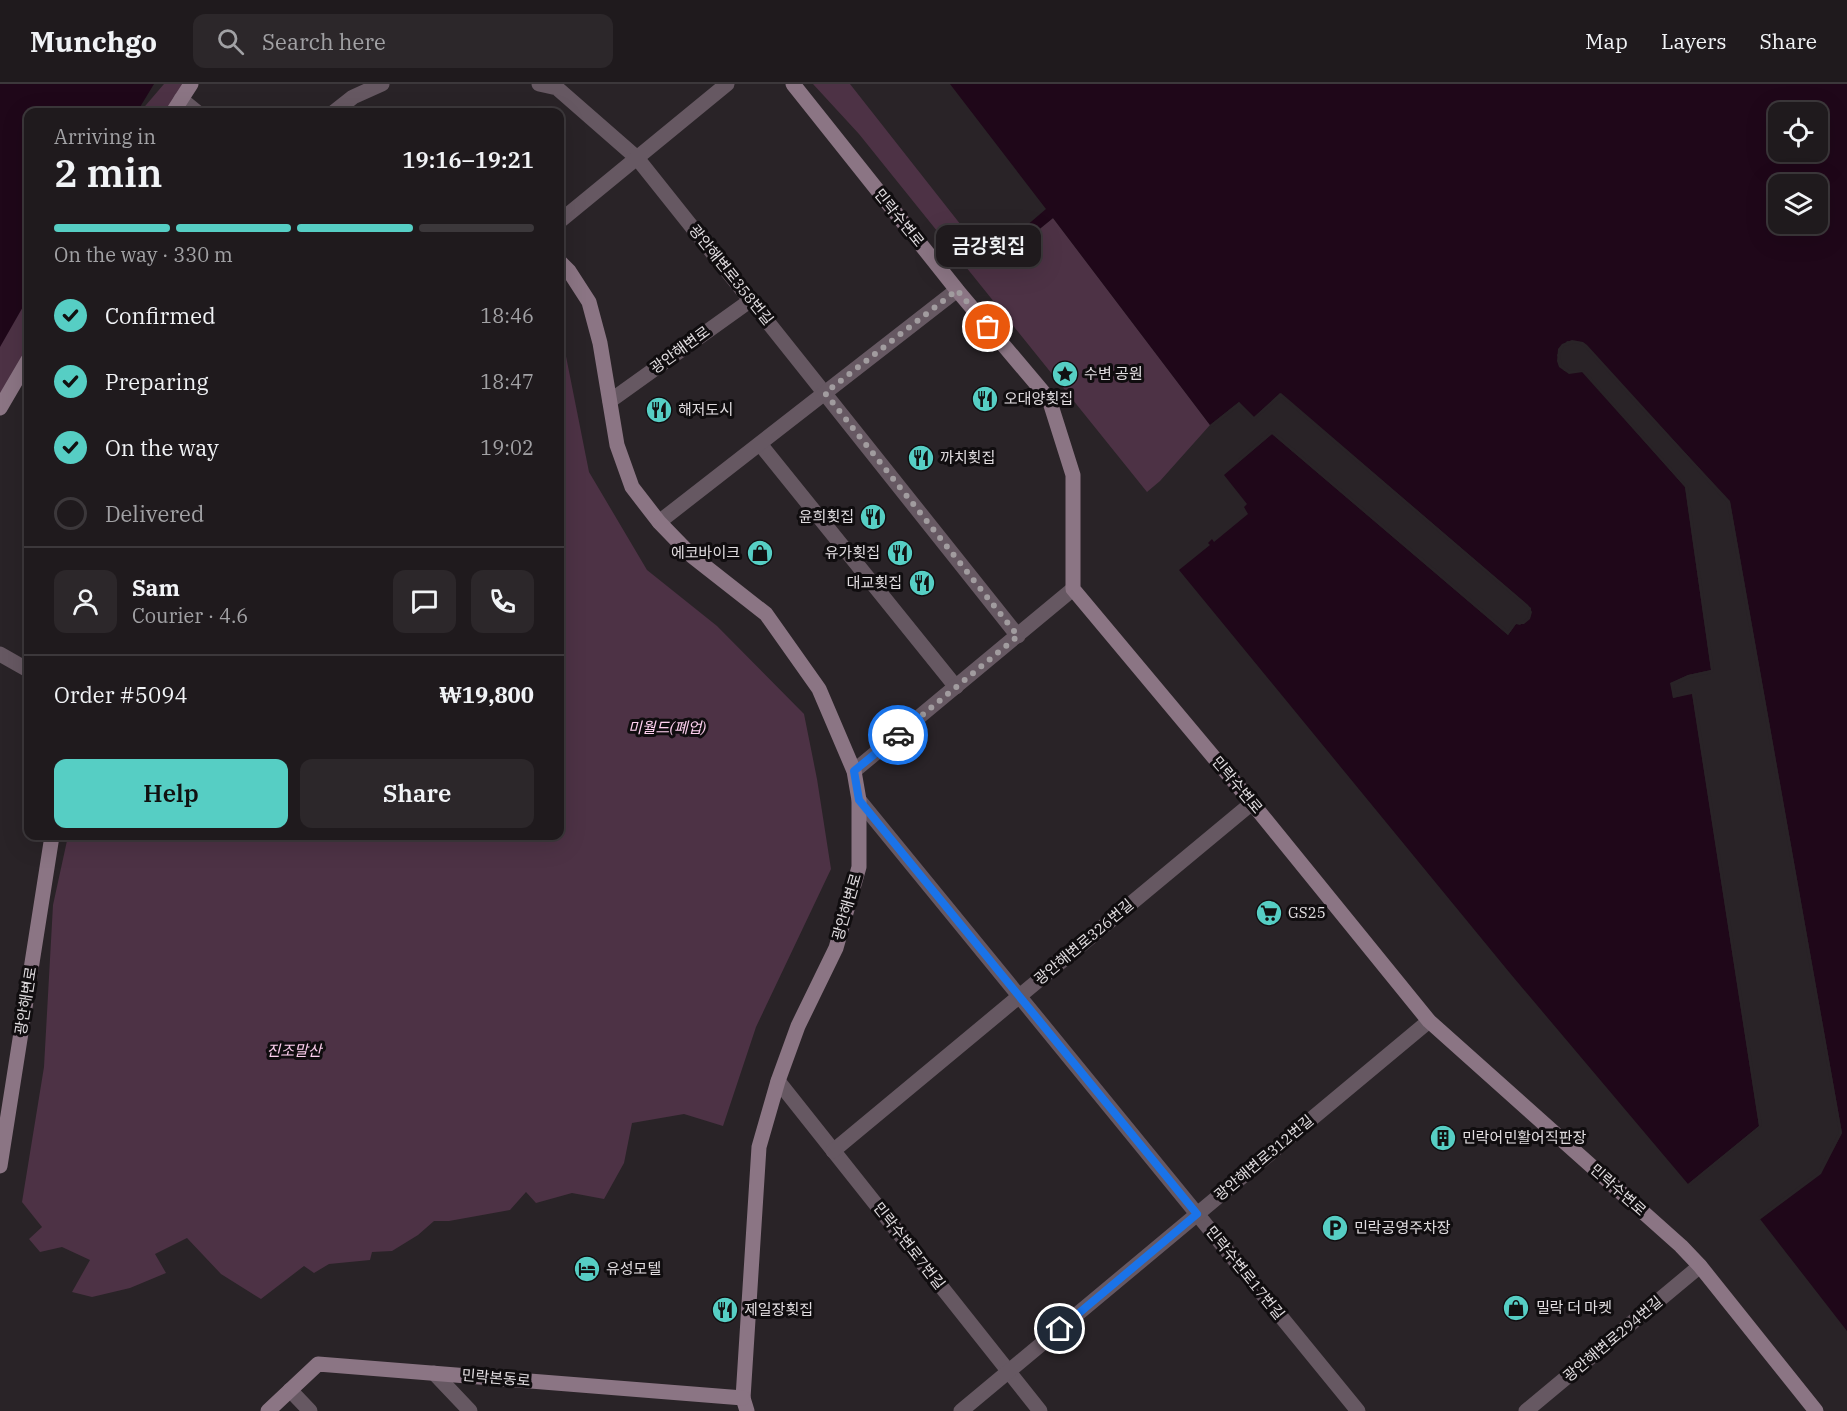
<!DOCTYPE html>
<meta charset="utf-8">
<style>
:root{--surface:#1f1a1d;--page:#2c272a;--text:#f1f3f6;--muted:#a1a1a4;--line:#3c383b;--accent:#56cec4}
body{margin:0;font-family:"IBM Plex Serif","Noto Sans KR",serif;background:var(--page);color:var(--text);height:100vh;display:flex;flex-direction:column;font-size:22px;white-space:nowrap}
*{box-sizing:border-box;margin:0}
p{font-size:20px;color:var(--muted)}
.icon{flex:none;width:33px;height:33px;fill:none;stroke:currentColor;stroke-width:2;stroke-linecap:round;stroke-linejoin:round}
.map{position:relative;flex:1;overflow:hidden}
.panel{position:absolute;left:24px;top:24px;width:540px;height:732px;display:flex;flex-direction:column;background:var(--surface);border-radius:12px;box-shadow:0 6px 24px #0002,0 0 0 2px var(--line)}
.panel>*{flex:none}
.buttons{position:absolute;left:1768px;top:18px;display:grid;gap:12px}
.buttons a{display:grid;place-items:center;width:60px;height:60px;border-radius:12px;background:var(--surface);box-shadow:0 6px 24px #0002,0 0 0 2px var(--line);font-size:30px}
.pin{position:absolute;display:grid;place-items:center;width:51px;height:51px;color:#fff;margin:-26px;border:3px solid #fff;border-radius:50%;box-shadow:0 2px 6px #0007}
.courier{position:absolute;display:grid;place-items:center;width:60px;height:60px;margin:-30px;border:4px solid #1a73e8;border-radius:50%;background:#fff;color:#222;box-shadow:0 2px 8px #0007}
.bubble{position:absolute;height:42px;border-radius:12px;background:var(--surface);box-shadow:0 6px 24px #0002,0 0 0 2px var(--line);font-size:20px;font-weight:600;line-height:42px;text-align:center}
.overview em{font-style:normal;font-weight:600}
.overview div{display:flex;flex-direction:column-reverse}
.overview{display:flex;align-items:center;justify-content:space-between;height:102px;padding:0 30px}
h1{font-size:39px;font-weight:600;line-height:45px}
.bar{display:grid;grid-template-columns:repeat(4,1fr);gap:9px 6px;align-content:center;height:72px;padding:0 30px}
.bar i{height:8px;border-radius:4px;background:var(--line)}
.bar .active{background:var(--accent)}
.bar p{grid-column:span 4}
.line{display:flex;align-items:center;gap:15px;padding:0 30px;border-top:2px solid var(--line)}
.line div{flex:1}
.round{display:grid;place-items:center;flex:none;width:63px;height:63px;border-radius:12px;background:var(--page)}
ol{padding:0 30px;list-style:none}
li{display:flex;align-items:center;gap:18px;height:66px}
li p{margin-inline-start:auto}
li .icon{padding:6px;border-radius:50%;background:var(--accent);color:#111;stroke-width:4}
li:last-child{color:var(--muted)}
li i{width:33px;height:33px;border:3px solid var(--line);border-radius:50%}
.button{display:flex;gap:12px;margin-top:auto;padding:12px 30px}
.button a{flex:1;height:69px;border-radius:12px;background:var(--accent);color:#111;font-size:24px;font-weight:600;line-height:69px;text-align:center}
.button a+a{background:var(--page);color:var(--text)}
header{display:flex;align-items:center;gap:36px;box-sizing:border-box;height:84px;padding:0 30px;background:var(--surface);border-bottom:2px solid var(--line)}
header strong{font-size:28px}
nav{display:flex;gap:33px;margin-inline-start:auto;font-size:21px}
.search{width:420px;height:54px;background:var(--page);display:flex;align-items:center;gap:15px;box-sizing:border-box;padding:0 21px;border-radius:12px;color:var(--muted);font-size:22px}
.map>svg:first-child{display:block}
</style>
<header>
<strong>Munchgo</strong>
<div class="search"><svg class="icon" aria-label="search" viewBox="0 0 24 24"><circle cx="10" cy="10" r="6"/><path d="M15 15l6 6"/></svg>Search here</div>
<nav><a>Map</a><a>Layers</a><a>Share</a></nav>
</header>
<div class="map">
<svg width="1847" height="1327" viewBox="0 0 1847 1327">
<rect width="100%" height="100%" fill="#292327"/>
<!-- green -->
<g fill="#4d3245">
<path d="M 164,0 L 195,0 L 173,28 L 140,28 Z"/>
<path d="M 813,0 L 850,0 L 994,183 L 1053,134 L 1210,341 L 1160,397 L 1147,408 L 859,50 Z"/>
<path d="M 28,200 L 28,276 L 0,324 L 0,247 Z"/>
<path d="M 560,242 L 589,388 L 647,486 L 717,542 L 804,630 L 817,695 L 831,785 L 756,943 L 723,1042 L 684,1030 L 632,1039 L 624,1079 L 604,1115 L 572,1109 L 536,1119 L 526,1108 L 510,1126 L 449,1137 L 434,1137 L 418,1151 L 392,1167 L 372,1168 L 370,1176 L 329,1180 L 314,1189 L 304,1182 L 261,1215 L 221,1190 L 187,1154 L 155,1170 L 166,1189 L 130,1204 L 92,1213 L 72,1208 L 90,1176 L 62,1163 L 40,1168 L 29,1155 L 42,1143 L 22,1118 L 44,983 L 53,821 L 68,752 L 560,752 Z"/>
</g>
<!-- water -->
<g fill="#1f0719" fill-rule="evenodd">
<path d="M 0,0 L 154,0 L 137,28 L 28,28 L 28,214 L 0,263 Z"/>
<path d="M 950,0 L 1847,0 L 1847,1247 L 1760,1135 L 1820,1090 L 1842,1049 L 1730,417 L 1582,258 L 1567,257 L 1557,271 L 1564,287 L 1582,288 L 1685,403 L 1711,586 L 1688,591 L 1671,599 L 1673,614 L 1692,609 L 1759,1042 L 1688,1100 L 1509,888 L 1179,486 L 1210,461 L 1208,459 L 1212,455 L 1214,458 L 1248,430 L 1244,423 L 1247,420 L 1224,391 L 1272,350 L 1508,551 L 1516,540 L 1520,541 L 1531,532 L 1531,524 L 1281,309 L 1254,333 L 1239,318 L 1210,341 L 1053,134 L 1010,169 L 1003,162 L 1046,125 ZM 1779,28 L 1818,28 L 1818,68 L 1779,68 ZM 1779,100 L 1818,100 L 1818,140 L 1779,140 Z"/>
</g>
<!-- pier -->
<g fill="#292327">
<path d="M 1572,256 L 1583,258 L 1587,261 L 1730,418 L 1842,1049 L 1821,1090 L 1758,1137 L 1758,1133 L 1818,1088 L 1839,1048 L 1727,419 L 1585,263 L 1577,259 L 1564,262 L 1560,271 L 1562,281 L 1570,287 L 1584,286 L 1688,403 L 1714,586 L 1712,589 L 1689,594 L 1674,601 L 1676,610 L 1692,606 L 1695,609 L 1762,1042 L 1690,1102 L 1688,1100 L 1759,1042 L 1692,610 L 1673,614 L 1670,599 L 1688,591 L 1711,586 L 1685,403 L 1583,288 L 1569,290 L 1559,283 L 1557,277 L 1558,265 L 1562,260 Z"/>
<path d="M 1280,309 L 1528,521 L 1532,528 L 1530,535 L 1524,540 L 1516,540 L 1508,551 L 1272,350 L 1240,377 L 1238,375 L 1270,348 L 1273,347 L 1508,547 L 1514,537 L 1523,537 L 1527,534 L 1529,528 L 1526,523 L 1281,313 L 1255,335 L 1252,335 L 1239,322 L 1212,343 L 1210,341 L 1239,318 L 1254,333 Z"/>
</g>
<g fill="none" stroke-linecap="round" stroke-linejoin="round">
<!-- street -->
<g stroke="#665862" stroke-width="15">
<path d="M 539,0 L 557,4 L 637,74 L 1018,552"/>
<path d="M 181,15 L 197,28"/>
<path d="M 334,28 L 353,13 L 382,0"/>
<path d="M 560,137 L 727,0"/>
<path d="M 610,317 L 751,216"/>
<path d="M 760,360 L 956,603"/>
<path d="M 659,438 L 957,206"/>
<path d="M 0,570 L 28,586"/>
<path d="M 854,687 L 1073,505"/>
<path d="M 859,716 L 1358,1327"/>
<path d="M 778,997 L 1040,1327"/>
<path d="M 833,1067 L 1252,719"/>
<path d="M 434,1289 L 470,1327"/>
<path d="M 290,1306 L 310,1327"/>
<path d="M 961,1327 L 1429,937"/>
<path d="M 1526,1327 L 1700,1182"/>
</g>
<!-- secondary -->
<g stroke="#8b7584" stroke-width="15">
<path d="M 793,0 L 957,206 L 1049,315 L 1073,391 L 1073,505 L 1252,719 L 1429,937 L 1681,1162 L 1700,1182 L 1816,1327"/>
<path d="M 173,28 L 191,0"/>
<path d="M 560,178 L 569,187 L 589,218 L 600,259 L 617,361 L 632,403 L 659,438 L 692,472 L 766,530 L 819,605 L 854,687 L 859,716 L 859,783 L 836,864 L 798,942 L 778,997 L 759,1063 L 743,1314 L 747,1327"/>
<path d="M 0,324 L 28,276"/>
<path d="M 0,1082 L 52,752"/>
<path d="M 268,1327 L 318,1280 L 743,1314"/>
</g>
</g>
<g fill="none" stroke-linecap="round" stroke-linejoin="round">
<!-- done -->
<path stroke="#a19c9f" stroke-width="6" stroke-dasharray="0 10.8" d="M 898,651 L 1018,552 L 825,309 L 957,206 L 988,243"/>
<!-- route -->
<path stroke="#1a73e8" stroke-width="8" d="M 898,651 L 854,687 L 859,716 L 1197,1130 L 1060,1245"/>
</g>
<!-- icons -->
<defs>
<g id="sight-disc" transform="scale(1.35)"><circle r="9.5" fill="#56cec4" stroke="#100d0f"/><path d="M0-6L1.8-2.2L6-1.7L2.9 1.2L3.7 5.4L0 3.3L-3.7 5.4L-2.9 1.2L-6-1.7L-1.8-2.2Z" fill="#111"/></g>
<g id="restaurant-disc" transform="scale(1.35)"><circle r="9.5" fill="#56cec4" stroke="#100d0f"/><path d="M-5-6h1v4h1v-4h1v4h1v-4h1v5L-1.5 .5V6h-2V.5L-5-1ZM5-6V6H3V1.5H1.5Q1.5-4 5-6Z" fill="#111"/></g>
<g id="shop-disc" transform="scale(1.35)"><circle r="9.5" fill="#56cec4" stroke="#100d0f"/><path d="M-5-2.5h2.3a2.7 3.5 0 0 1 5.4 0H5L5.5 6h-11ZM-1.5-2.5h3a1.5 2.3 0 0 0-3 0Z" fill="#111"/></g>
<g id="supermarket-disc" transform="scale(1.35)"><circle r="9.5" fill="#56cec4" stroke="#100d0f"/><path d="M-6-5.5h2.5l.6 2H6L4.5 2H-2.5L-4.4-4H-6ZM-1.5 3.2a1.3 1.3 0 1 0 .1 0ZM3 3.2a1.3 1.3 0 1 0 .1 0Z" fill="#111"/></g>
<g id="building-disc" transform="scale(1.35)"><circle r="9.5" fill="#56cec4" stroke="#100d0f"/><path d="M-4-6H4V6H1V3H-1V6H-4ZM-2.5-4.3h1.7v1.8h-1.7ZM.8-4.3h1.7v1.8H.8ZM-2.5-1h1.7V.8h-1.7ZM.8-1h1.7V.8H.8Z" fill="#111"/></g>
<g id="parking-disc" transform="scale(1.35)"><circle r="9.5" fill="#56cec4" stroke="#100d0f"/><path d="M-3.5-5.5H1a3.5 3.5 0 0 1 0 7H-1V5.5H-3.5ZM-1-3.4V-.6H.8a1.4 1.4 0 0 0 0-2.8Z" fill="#111"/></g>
<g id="hotel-disc" transform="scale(1.35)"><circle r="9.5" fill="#56cec4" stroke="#100d0f"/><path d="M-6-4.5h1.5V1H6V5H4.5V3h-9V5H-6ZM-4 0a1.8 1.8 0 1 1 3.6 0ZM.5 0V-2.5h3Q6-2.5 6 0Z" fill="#111"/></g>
</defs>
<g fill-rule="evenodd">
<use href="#sight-disc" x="1065" y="290"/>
<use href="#restaurant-disc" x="985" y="315"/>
<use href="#restaurant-disc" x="659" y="326"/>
<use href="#restaurant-disc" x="921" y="374"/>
<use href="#restaurant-disc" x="873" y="433"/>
<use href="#shop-disc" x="760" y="469"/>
<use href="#restaurant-disc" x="900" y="469"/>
<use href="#restaurant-disc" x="922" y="499"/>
<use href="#supermarket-disc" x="1269" y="829"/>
<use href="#building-disc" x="1443" y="1054"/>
<use href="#parking-disc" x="1335" y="1144"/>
<use href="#hotel-disc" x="587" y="1185"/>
<use href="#shop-disc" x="1516" y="1224"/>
<use href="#restaurant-disc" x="725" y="1226"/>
</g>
<g text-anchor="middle" stroke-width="6" stroke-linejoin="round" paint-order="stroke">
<!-- street labels -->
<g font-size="15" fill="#e1dde0" stroke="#100d0f">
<text transform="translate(899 134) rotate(51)" y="5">민락수변로</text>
<text transform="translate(731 191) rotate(51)" y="5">광안해변로358번길</text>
<text transform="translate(680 266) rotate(-36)" y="5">광안해변로</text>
<text transform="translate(1237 701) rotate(50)" y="5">민락수변로</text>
<text transform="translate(847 823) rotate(-74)" y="5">광안해변로</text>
<text transform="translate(1084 858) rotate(-40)" y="5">광안해변로326번길</text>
<text transform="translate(26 917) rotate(-81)" y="5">광안해변로</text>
<text transform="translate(1264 1074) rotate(-40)" y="5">광안해변로312번길</text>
<text transform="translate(1618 1106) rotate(42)" y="5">민락수변로</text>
<text transform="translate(909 1162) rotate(52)" y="5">민락수변로7번길</text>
<text transform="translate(1245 1189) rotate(51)" y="5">민락수변로17번길</text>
<text transform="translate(1613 1255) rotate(-40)" y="5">광안해변로294번길</text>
<text transform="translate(496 1294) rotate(5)" y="5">민락본동로</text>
</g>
<!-- poi labels -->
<g font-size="15" fill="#e1dde0" stroke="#100d0f" text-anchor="start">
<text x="1084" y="295">수변 공원</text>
<text x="1004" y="320">오대양횟집</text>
<text x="678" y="331">해저도시</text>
<text x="940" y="379">까치횟집</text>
<text x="854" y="438" text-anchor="end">윤희횟집</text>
<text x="740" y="474" text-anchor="end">에코바이크</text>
<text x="880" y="474" text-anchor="end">유가횟집</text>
<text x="902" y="504" text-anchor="end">대교횟집</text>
<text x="1288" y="834">GS25</text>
<text x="1462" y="1059">민락어민활어직판장</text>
<text x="1354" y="1149">민락공영주차장</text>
<text x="606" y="1190">유성모텔</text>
<text x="1536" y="1229">밀락 더 마켓</text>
<text x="744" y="1231">제일장횟집</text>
</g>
<!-- park labels -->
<g font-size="15" font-style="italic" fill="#fed0ef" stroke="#100d0f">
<text x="667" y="649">미월드(폐업)</text>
<text x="294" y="972">진조말산</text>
</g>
</g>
</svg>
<div class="buttons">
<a><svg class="icon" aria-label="locate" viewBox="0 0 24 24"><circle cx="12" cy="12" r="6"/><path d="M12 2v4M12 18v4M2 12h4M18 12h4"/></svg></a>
<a><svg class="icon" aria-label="layers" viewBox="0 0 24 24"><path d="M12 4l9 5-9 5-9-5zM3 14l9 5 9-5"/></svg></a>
</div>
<div class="pin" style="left:988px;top:243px;background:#ea580c"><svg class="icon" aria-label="bag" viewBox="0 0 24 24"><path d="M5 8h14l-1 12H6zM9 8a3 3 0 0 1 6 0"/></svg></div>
<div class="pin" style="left:1060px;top:1245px;background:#1f2937"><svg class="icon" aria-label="home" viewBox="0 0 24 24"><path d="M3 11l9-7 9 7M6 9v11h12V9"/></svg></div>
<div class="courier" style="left:898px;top:651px"><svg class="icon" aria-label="car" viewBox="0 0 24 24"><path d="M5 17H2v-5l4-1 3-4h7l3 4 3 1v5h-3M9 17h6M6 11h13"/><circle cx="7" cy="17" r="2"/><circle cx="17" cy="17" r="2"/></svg></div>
<div class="bubble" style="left:936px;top:141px;width:105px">금강횟집</div>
<section class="panel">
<div class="overview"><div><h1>2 min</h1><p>Arriving in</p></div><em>19:16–19:21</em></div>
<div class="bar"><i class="active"></i><i class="active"></i><i class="active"></i><i></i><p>On the way · 330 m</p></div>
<ol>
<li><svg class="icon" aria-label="check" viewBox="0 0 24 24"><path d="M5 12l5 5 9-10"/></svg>Confirmed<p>18:46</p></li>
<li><svg class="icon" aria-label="check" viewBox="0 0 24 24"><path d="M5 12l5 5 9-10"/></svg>Preparing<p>18:47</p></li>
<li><svg class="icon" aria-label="check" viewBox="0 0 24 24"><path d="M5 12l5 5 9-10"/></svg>On the way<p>19:02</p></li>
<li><i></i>Delivered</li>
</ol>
<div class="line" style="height:108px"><a class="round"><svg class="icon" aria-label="person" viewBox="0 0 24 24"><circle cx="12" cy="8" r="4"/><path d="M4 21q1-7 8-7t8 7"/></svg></a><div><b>Sam</b><p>Courier · 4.6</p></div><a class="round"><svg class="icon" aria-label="chat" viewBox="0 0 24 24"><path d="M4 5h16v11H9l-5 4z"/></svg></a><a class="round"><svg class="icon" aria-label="phone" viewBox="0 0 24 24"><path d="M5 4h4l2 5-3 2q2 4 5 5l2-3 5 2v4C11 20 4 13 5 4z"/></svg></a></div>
<div class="line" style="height:78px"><div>Order #5094</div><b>₩19,800</b></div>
<div class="button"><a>Help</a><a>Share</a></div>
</section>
</div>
